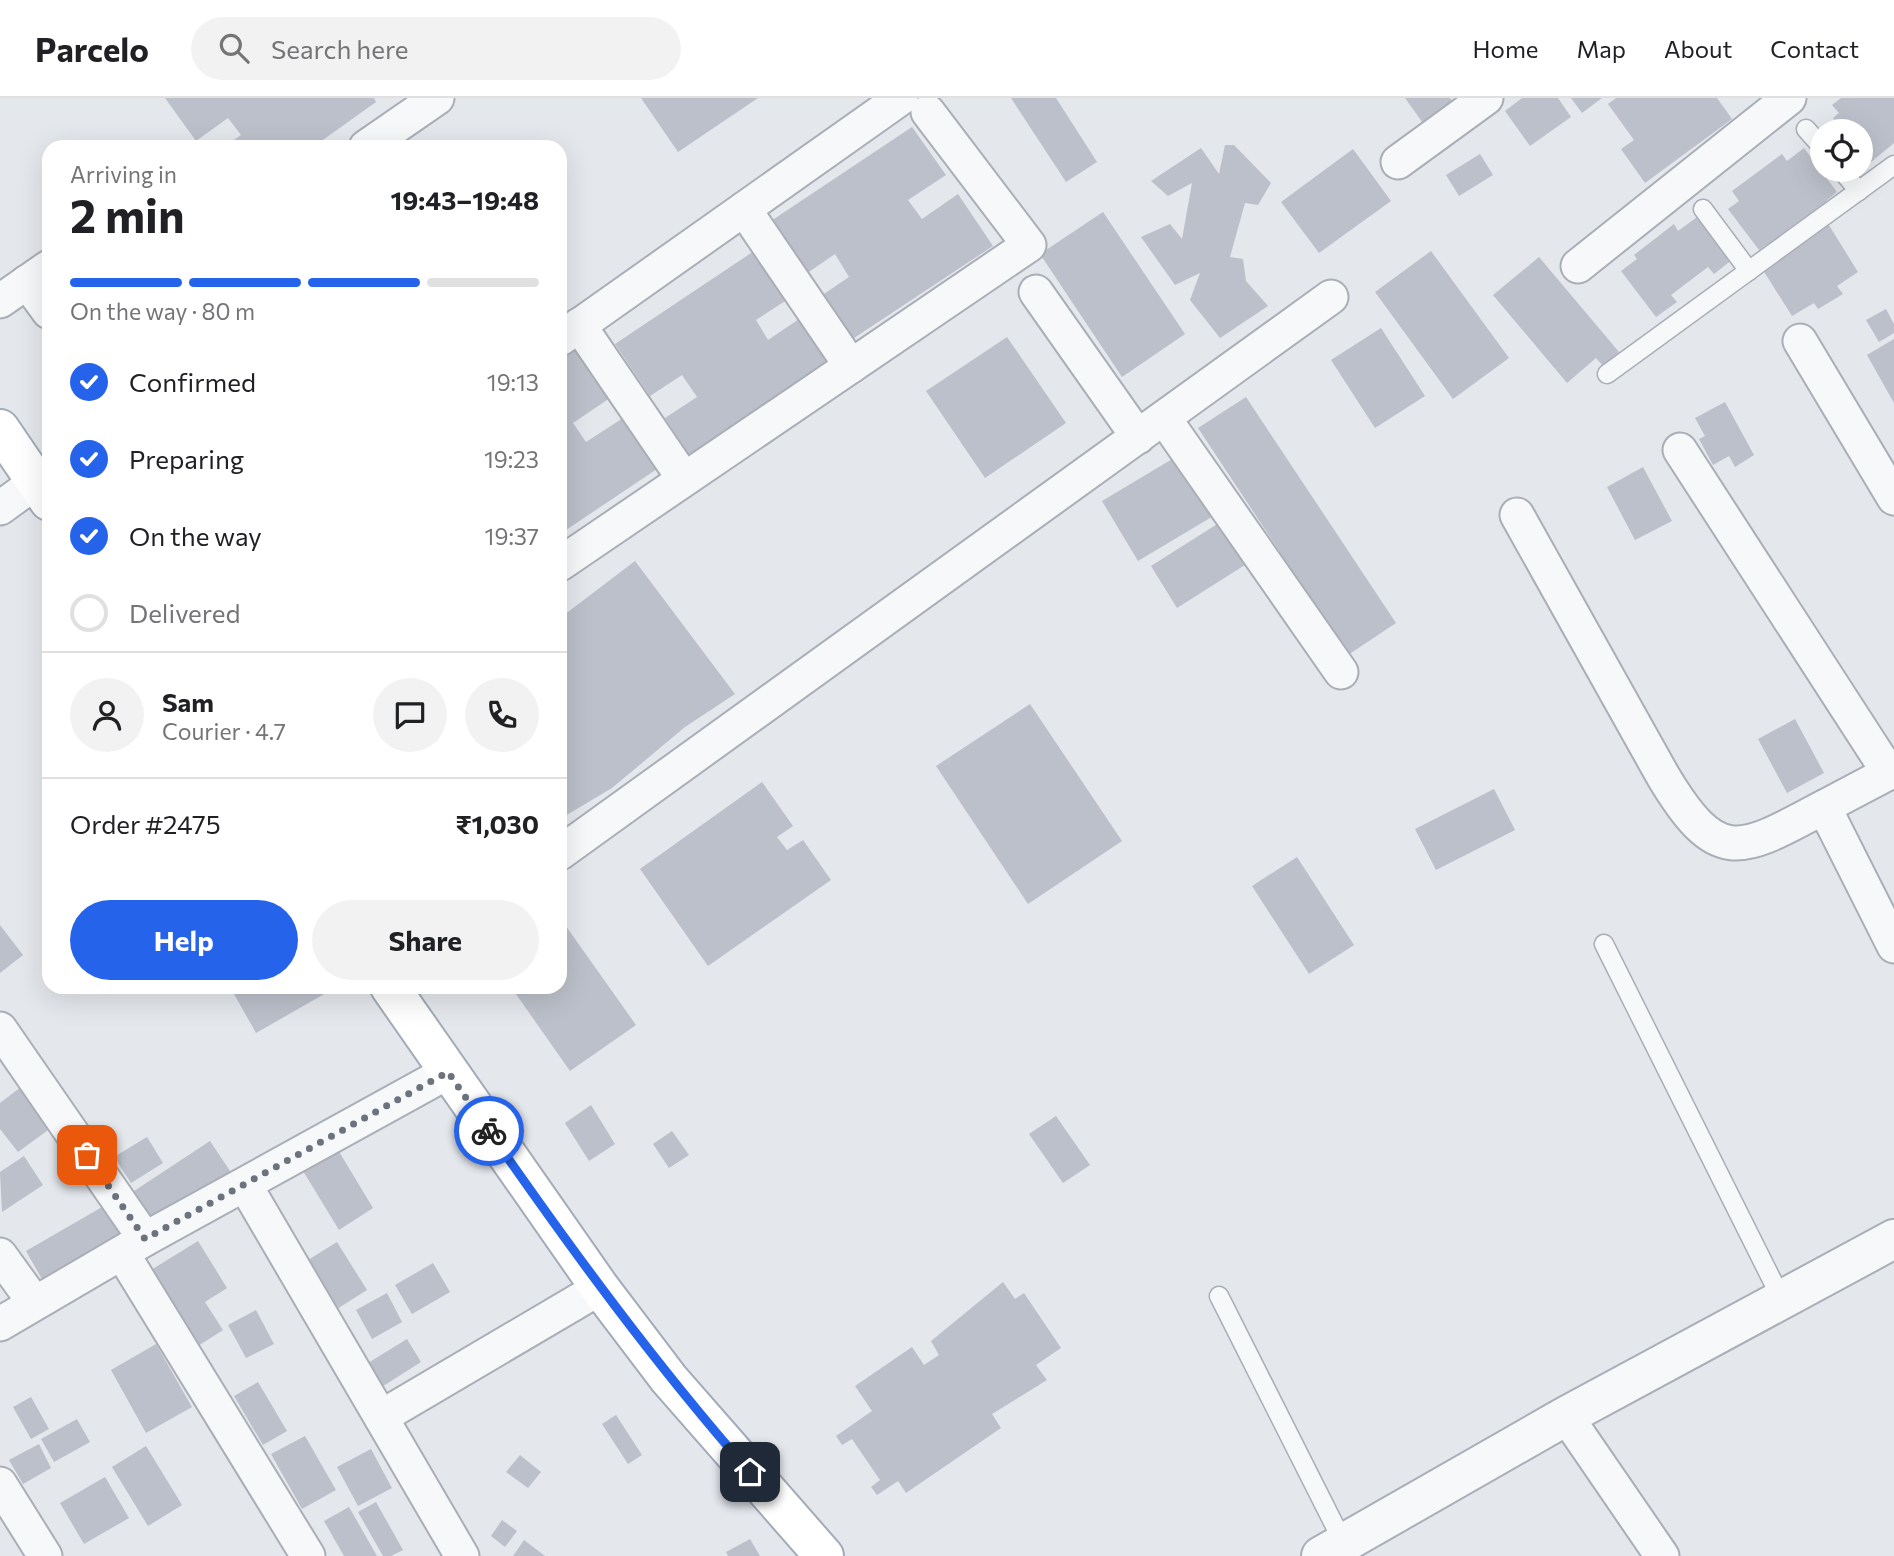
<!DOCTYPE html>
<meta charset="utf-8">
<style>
:root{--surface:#fff;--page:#f2f2f2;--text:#202124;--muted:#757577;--line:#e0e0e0;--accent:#2563eb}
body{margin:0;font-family:Commissioner,sans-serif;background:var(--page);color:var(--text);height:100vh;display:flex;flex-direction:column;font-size:26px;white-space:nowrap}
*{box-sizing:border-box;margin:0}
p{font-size:23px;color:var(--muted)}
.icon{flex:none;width:38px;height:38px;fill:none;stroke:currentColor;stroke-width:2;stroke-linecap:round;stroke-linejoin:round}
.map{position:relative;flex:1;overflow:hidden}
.drawer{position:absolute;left:42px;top:42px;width:525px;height:854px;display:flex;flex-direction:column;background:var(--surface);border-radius:21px;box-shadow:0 7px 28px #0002}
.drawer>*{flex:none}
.buttons{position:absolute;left:1810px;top:21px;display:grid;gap:14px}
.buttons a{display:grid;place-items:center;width:63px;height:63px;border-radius:50%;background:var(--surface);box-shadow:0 7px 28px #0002;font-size:35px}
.pin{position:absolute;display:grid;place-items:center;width:60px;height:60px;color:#fff;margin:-30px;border-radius:14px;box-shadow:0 4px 10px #0006}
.courier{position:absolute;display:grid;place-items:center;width:70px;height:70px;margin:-35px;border:5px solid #2563eb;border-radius:50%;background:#fff;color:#222;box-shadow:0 2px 9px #0007}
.overview em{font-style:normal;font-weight:700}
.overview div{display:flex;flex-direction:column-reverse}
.overview{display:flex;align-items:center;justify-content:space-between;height:119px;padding:0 28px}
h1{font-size:46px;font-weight:700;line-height:52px}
.bar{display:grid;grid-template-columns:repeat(4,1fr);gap:10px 7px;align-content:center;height:84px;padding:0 28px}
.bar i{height:9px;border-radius:5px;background:var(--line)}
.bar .current{background:var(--accent)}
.bar p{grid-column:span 4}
.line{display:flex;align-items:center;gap:18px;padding:0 28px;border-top:2px solid var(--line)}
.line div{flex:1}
.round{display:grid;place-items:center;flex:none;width:74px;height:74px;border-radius:37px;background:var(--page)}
ol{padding:0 28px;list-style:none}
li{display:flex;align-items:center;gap:21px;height:77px}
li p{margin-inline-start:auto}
li .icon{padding:7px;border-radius:50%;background:var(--accent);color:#fff;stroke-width:4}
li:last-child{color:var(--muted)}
li i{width:38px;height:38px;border:4px solid var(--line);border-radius:50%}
.button{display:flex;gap:14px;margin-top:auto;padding:14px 28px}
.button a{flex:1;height:80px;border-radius:42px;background:var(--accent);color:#fff;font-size:28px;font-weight:700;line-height:80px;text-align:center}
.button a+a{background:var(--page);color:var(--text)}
header{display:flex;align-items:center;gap:42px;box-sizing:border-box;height:98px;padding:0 35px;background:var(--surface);border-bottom:2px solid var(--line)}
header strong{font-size:33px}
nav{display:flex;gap:38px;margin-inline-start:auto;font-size:24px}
.search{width:490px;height:63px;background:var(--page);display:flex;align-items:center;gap:18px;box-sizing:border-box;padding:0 24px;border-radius:38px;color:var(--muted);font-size:26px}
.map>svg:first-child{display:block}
</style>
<header>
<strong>Parcelo</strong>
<div class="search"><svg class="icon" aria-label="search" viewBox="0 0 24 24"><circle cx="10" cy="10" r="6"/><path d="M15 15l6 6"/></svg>Search here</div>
<nav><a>Home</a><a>Map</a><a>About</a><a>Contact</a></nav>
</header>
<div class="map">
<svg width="1894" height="1458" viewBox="0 0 1894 1458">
<rect width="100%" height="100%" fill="#e4e7ec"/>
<!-- building -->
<g fill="#bbc0ca">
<path d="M 165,0 L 374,0 L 376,4 L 313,49 L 224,49 L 241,37 L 228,20 L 196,43 Z"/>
<path d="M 641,0 L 758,0 L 678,54 Z"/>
<path d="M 1011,0 L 1056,0 L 1097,64 L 1066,84 Z"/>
<path d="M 1405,0 L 1450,0 L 1455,6 L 1425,28 Z"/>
<path d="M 1522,0 L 1558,0 L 1571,19 L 1530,48 L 1505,13 Z"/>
<path d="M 1571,0 L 1602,0 L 1582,15 Z"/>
<path d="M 1616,0 L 1717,0 L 1732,21 L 1645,85 L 1621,51 L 1634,42 L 1608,6 Z"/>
<path d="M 1841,0 L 1894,0 L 1894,45 L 1870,65 L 1860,53 L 1860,33 L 1843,33 L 1833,20 L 1839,15 L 1832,7 Z"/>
<path d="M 912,29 L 946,77 L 908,102 L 922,121 L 958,96 L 993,148 L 848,244 L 818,200 L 849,179 L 835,156 L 803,178 L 768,125 Z"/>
<path d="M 1225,47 L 1234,47 L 1271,85 L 1258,107 L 1245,105 L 1230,159 L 1243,161 L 1246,183 L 1268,208 L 1220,240 L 1190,202 L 1200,175 L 1175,187 L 1141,139 L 1170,126 L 1182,141 L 1192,85 L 1168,98 L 1151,83 L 1201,50 L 1219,76 Z"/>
<path d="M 1804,50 L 1837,94 L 1826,103 L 1828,106 L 1759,152 L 1728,111 L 1739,103 L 1732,93 L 1782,56 L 1787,63 Z"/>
<path d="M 1353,51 L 1391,103 L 1319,155 L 1281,104 Z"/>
<path d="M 1480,56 L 1493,77 L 1459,98 L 1446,77 Z"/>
<path d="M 1103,114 L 1185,236 L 1122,279 L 1040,156 Z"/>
<path d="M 1700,117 L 1733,161 L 1714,176 L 1708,169 L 1671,197 L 1677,204 L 1656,219 L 1621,173 L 1637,161 L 1634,157 L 1674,126 L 1678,133 Z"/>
<path d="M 1827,124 L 1858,174 L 1837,188 L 1843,196 L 1818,211 L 1814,205 L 1792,218 L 1761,169 Z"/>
<path d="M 760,149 L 793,198 L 756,222 L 768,242 L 805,217 L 840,268 L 695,365 L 665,320 L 697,299 L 682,277 L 650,298 L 615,246 Z"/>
<path d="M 1431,153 L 1509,260 L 1453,301 L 1375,194 Z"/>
<path d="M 1539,159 L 1619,254 L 1603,268 L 1596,260 L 1567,285 L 1493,197 Z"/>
<path d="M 1886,211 L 1894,226 L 1894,235 L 1879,244 L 1866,222 Z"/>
<path d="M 1381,230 L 1425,298 L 1375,330 L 1331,262 Z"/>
<path d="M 1007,239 L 1066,325 L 985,380 L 926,293 Z"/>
<path d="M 1894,241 L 1894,305 L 1867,257 Z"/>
<path d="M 577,251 L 610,300 L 573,325 L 586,344 L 623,320 L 657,371 L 560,436 L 560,263 Z"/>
<path d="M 1246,299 L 1396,525 L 1348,557 L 1198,330 Z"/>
<path d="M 1725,304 L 1754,357 L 1735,369 L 1729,358 L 1713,367 L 1699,341 L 1705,338 L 1695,320 Z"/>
<path d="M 1179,357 L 1215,417 L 1138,463 L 1102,403 Z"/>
<path d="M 1643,369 L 1672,423 L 1635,442 L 1607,389 Z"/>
<path d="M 1222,423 L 1248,465 L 1177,510 L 1151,468 Z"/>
<path d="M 635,463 L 735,596 L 685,629 L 612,690 L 560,721 L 560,520 Z"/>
<path d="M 1030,606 L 1122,743 L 1028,806 L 936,668 Z"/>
<path d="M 1795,621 L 1824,675 L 1787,695 L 1758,641 Z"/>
<path d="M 762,684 L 793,728 L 777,739 L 787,752 L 803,742 L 831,782 L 708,868 L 640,771 Z"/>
<path d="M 1494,691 L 1515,732 L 1436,772 L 1415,731 Z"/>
<path d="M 1297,759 L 1354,847 L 1309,876 L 1252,788 Z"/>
<path d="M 563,824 L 636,927 L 570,973 L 511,889 L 560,889 L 560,826 Z"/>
<path d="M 0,827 L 23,857 L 0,875 Z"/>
<path d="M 230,889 L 322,889 L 326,895 L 256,935 Z"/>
<path d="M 25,986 L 55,1027 L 18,1054 L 0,1031 L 0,1005 Z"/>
<path d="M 591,1007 L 615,1046 L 589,1063 L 565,1025 Z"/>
<path d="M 1056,1018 L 1090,1067 L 1063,1085 L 1029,1036 Z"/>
<path d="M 672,1033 L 689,1057 L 669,1070 L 653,1046 Z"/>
<path d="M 147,1039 L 163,1065 L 131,1085 L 114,1059 Z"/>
<path d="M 210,1043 L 234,1079 L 155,1131 L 131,1095 Z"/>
<path d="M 335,1047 L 373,1110 L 339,1132 L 300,1068 Z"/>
<path d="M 24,1058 L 43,1087 L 2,1114 L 0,1074 Z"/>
<path d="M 109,1105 L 130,1141 L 47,1190 L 26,1153 Z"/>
<path d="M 198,1143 L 227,1190 L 205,1204 L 223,1232 L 198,1248 L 151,1172 Z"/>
<path d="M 337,1144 L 367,1192 L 329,1216 L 300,1167 Z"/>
<path d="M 433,1165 L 450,1194 L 412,1216 L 395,1187 Z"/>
<path d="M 1003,1184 L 1015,1201 L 1024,1195 L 1061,1250 L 1036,1267 L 1047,1282 L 992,1316 L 1001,1330 L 906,1395 L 898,1383 L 877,1397 L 871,1389 L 880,1382 L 852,1341 L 842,1347 L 836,1338 L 872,1313 L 855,1288 L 912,1249 L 924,1267 L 939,1257 L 931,1243 Z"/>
<path d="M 387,1195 L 402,1224 L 372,1241 L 356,1212 Z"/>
<path d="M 256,1212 L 274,1246 L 246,1260 L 228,1227 Z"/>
<path d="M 407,1241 L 421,1264 L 377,1292 L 363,1268 Z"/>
<path d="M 156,1246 L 192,1309 L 146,1335 L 111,1272 Z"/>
<path d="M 258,1284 L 287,1333 L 263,1347 L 234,1298 Z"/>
<path d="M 31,1299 L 49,1331 L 31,1341 L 13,1309 Z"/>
<path d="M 616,1317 L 642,1357 L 628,1366 L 602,1326 Z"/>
<path d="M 77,1321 L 90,1344 L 54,1364 L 41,1341 Z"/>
<path d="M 305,1338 L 336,1392 L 302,1411 L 271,1356 Z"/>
<path d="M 39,1346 L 51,1370 L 23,1386 L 9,1362 Z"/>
<path d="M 146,1348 L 182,1407 L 148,1428 L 112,1369 Z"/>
<path d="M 371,1351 L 392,1390 L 358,1408 L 337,1369 Z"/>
<path d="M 520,1357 L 541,1374 L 528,1390 L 506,1374 Z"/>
<path d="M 105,1379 L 129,1420 L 84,1446 L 60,1405 Z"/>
<path d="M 376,1404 L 403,1452 L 391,1458 L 383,1458 L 358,1414 Z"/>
<path d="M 349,1409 L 377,1458 L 344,1458 L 324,1423 Z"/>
<path d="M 502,1422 L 517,1433 L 505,1449 L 491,1438 Z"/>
<path d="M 750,1441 L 760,1458 L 728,1458 L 726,1454 Z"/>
<path d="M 524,1442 L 545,1458 L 513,1458 Z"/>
</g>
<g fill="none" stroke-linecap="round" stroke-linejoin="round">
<!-- service casing -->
<g stroke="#a9aeb7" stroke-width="21">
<g id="service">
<path d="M 1806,31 L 1822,49"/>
<path d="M 1841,72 L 1859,93"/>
<path d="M 1703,111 L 1749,173"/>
<path d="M 1607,276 L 1894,67"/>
<path d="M 1604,846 L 1782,1202"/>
<path d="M 1219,1198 L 1344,1446"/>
</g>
</g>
<!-- minor casing -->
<g stroke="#a9aeb7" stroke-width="37">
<g id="minor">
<path d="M 366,49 L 437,0"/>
<path d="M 1398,64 L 1486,0"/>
<path d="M 744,111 L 851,268"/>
<path d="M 1578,168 L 1789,0"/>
<path d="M 27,184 L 49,214"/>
<path d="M 1036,194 L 1138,339"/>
<path d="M 0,203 L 49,169"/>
<path d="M 579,227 L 684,381"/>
<path d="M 560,241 L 901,0"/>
<path d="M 1800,243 L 1894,400"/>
<path d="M 1164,320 L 1341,574"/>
<path d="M 1680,352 L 1889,675"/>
<path d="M 0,410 L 36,384"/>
<path d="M 1517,417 L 1663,678 C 1718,770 1740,754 1824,709"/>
<path d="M 560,466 L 1029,147 L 928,14"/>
<path d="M 1894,672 L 1824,709 L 1894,848"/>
<path d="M 560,755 L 1331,199"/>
<path d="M 0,931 L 145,1141"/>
<path d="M 245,1087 L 462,1458"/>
<path d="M 122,1155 L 308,1458"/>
<path d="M 0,1157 L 34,1204"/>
<path d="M 0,1226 L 145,1141 L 448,974"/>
<path d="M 1566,1318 L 1662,1458"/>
<path d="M 381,1319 L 600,1190"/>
<path d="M 0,1386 L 45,1458"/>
</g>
</g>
<!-- tertiary casing -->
<g stroke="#a9aeb7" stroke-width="42">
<path id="tertiary" d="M 1321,1458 L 1566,1318 L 1894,1141"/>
</g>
<!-- primary casing -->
<g stroke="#a3abb8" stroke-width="42">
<g id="primary">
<path d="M 0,331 L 49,403"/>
<path d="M 390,889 L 600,1190 L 669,1281 L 824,1458"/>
</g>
</g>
<!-- service -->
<use href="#service" stroke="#f7f8fa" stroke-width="18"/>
<!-- minor -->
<use href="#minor" stroke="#f7f8fa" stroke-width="33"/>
<!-- tertiary -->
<use href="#tertiary" stroke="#f7f8fa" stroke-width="38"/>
<!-- primary -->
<use href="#primary" stroke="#fff" stroke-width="38"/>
</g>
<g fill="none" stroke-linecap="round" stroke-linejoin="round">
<!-- done -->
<path stroke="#6c737f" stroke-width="7" stroke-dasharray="0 12.6" d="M 87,1057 L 145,1141 L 448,974 L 489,1033"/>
<!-- route -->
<path stroke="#2563eb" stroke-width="9" d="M 489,1033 C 571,1151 655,1266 750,1374"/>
</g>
</svg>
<div class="buttons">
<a><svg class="icon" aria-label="locate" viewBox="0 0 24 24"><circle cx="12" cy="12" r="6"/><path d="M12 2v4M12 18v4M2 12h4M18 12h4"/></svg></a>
</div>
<div class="pin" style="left:87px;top:1057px;background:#ea580c"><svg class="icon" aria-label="bag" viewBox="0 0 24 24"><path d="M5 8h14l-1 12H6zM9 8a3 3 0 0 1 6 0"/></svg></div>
<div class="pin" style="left:750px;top:1374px;background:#1f2937"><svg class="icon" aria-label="home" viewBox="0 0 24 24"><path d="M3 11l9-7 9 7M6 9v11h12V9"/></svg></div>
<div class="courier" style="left:489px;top:1033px"><svg class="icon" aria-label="bike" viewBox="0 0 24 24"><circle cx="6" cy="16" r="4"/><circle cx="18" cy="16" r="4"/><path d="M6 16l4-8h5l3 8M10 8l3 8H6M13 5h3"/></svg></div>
<section class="drawer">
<div class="overview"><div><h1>2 min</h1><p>Arriving in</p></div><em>19:43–19:48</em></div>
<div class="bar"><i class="current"></i><i class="current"></i><i class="current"></i><i></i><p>On the way · 80 m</p></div>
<ol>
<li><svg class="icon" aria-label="check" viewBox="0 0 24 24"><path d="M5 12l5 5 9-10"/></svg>Confirmed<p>19:13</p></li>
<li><svg class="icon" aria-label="check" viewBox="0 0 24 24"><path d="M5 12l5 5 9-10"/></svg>Preparing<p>19:23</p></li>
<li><svg class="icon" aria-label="check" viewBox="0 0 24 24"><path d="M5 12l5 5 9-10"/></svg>On the way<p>19:37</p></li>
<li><i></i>Delivered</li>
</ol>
<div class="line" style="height:126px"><a class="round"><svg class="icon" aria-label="person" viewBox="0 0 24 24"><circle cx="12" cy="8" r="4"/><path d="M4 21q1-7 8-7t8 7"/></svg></a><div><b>Sam</b><p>Courier · 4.7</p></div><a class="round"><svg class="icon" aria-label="chat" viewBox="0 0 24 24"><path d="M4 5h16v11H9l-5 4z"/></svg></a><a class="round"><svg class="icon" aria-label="phone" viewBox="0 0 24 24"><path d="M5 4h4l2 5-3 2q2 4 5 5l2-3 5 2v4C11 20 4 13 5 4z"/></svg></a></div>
<div class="line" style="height:91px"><div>Order #2475</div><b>₹1,030</b></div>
<div class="button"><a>Help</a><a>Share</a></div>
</section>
</div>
